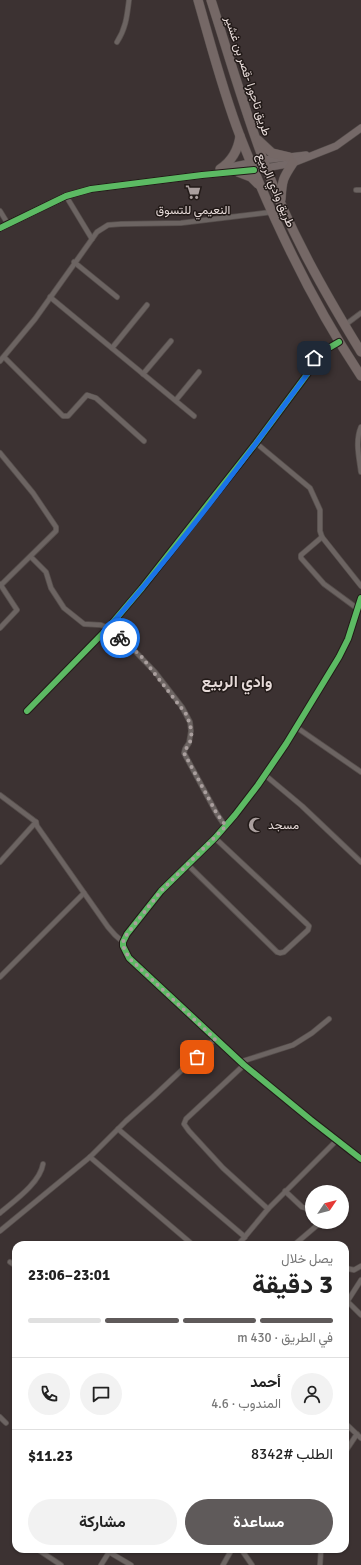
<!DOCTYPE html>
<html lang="ar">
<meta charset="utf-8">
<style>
:root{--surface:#fff;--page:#f2f2f2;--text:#222;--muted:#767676;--line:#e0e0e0;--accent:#5f5a5a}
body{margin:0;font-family:Signika,Vazirmatn,sans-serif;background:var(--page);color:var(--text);direction:rtl;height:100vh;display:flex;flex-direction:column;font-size:15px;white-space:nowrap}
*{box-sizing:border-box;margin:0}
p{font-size:13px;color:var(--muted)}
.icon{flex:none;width:22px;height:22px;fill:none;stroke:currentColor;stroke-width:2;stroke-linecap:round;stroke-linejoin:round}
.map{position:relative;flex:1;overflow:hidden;direction:ltr}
.sheet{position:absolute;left:12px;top:1241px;width:337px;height:312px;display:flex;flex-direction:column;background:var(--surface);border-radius:12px;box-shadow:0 1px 3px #0004;direction:rtl}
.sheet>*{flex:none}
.needle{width:26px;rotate:55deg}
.buttons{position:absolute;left:305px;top:1185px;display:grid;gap:8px}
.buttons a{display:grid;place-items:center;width:44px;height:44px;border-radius:50%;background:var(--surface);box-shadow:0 1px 3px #0004;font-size:20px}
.pin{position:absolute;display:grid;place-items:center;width:34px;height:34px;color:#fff;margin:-17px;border-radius:8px;box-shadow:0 2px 6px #0006}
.courier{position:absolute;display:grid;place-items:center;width:40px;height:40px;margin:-20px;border:3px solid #1a73e8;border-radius:50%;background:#fff;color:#222;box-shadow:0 1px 5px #0007}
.summary em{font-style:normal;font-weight:700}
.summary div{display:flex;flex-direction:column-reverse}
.summary{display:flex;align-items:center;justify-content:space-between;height:68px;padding:0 16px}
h1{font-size:26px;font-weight:700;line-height:30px}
.bar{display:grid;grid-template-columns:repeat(4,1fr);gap:6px 4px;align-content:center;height:48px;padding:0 16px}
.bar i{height:5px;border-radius:3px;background:var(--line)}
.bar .active{background:var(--accent)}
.bar p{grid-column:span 4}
.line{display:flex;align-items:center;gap:10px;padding:0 16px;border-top:1px solid var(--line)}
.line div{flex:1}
.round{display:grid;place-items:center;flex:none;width:42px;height:42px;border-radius:21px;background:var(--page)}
.action{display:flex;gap:8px;margin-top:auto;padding:8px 16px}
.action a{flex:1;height:46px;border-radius:24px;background:var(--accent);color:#fff;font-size:16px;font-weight:700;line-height:46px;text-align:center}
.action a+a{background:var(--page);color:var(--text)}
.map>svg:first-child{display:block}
</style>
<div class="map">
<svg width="361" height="1565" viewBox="0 0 361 1565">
<rect width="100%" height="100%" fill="#3c3232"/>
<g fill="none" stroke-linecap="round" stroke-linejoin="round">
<!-- street casing -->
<g stroke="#564e4c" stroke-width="6">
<g id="street">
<path d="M 117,42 C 126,28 127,16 129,0"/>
<path d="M 356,190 L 361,190"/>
<path d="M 66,196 L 92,239"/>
<path d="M 0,211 L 8,224"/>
<path d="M 74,262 L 117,297"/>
<path d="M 50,297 L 194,416"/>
<path d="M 345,325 L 361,313"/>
<path d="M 112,348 L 147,305"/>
<path d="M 4,357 L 63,416 L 68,416 L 87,395 L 96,398 L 144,441"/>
<path d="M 0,361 L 35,319 L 97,232 L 108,225 L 121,224 L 181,223 L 272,212"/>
<path d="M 143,374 L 171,341"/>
<path d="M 176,400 L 199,372"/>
<path d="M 361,427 C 355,441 359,457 361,472"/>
<path d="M 256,443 L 310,488 L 320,510 L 320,531 L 322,537 L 361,586"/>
<path d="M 0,453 L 33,493 L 56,527 L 56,531 L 1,585"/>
<path d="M 322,537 L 301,555 L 301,558 L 324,584 L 358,609"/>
<path d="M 31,557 L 46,572 L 51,588 L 64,608 L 84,624 L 101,625 L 108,628 L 129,645 L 155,672 L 182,707 L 190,722 L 191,731 L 189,743 L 185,749 L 184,753 L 217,814 L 225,826"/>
<path d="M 0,584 L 17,610 L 0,628"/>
<path d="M 361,598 L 348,639 L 339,657 L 286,744 L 258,785 L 235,815 L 215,838 L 161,891 L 127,934 L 123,942 L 123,946 L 129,958 L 244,1065 L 311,1120 L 361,1159"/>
<path d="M 27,711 L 108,628 L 142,588 L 256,443 L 308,373 C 310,356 326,350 339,342"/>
<path d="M 296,727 L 361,772"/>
<path d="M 265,775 L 302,806 L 361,862"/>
<path d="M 0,795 L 36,822 L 37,826 L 108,927 L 115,935 L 123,942"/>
<path d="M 0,862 L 36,822"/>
<path d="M 188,865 L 277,952 L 280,953 L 284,952 L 308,930 L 309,926 L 307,924 L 215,838"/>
<path d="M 0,977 L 84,893"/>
<path d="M 240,1062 L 293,1045 L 312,1033 L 329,1019"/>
<path d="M 244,1065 L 186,1119 L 184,1124 L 189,1131 L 223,1168 L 268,1209"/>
<path d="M 118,1129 L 245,1237"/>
<path d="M 90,1157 L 193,1245"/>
<path d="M 285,1191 L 302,1207 L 312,1210"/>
<path d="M 0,1213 C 14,1201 40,1183 43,1164"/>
<path d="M 0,1231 L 90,1157 L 126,1121 L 153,1097 L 215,1039"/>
<path d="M 238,1245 L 268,1209 L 336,1141"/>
<path d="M 294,1245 L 321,1222"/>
<path d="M 10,1262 L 16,1266"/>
<path d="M 345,1268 L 354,1270 L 361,1266"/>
<path d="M 347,1301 L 361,1315"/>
<path d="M 345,1305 L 361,1280"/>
<path d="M 0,1417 L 6,1423"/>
<path d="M 345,1423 L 361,1438"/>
<path d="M 345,1452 L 357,1434"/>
<path d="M 37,1549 L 61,1565"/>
<path d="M 241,1549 L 252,1565"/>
<path d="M 109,1552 L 131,1565"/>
<path d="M 101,1565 L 111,1549"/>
<path d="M 223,1565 L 232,1549"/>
<path d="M 320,1565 L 321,1549"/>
</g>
</g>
<!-- primary casing -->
<g stroke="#564e4c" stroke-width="8">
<g id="primary">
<path d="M 220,169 L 263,160 L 306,155"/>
<path d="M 0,228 L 66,196 L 91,189 L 202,175 L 254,170 L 293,163 L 336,146 L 361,128"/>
</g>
</g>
<!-- highway casing -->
<g stroke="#564e4c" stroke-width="10">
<g id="highway">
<path d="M 198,0 C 211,45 223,92 240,136 C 273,220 311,301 361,376"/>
<path d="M 211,0 C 229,56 245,112 266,167 C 290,232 325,293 361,352"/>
<path d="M 258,140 L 272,153 L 289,157"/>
<path d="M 220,169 C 232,161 238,151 240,136"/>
<path d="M 238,172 L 251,177 L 258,184"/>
<path d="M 281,199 C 282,180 283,178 293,163"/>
</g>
</g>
<!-- street -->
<use href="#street" stroke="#6c6462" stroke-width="4.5"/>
<!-- primary -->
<use href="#primary" stroke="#756968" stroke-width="7"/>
<!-- highway -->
<use href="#highway" stroke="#756866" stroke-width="9"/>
<!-- cycleway casing -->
<g stroke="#221a18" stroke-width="8">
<g id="cycleway">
<path d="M 0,228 L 66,196 L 91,189 L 202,175 L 254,170"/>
<path d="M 361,598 L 348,639 L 339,657 L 286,744 L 258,785 L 235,815 L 215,838 L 161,891 L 127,934 L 123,942 L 123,946 L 129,958 L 244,1065 L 311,1120 L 361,1159"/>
<path d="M 27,711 L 108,628 L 142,588 L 256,443 L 308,373 C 310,356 326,350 339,342"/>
</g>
</g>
<!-- cycleway -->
<use href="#cycleway" stroke="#5cba63" stroke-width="6"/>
</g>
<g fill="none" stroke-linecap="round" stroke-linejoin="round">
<!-- done -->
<path stroke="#aa9f9e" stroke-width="4" stroke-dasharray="0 7.2" d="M 120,638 L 141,656 L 186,714 C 190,723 194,735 189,744 C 187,748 185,749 184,753 L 217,814 L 226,826 L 161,891 L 127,934 L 123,942 L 123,946 L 129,958 L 215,1039 L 197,1057"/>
<!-- route -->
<path stroke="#1a73e8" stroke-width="5" d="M 120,638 L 108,628 C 179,547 244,460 308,373 L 309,365 L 314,358"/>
</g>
<!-- icons -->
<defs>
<g id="supermarket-bare" transform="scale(1.2)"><path d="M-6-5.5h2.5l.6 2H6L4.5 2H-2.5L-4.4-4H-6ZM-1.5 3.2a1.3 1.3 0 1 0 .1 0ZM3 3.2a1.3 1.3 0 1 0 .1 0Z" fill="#aa9f9e" stroke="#221a18" stroke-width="2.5" paint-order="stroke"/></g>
<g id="mosque-bare" transform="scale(1.2)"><path d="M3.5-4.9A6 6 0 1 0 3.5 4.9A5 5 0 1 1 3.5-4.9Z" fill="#aa9f9e" stroke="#221a18" stroke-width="2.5" paint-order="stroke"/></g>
</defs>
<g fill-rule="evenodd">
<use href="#supermarket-bare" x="193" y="192"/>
<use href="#mosque-bare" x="256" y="825"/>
</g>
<g text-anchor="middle" stroke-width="3" stroke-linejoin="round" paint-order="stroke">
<!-- street labels -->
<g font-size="12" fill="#e6dad8" stroke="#221a18">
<text transform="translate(248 76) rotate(72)" y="4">طريق تاجورا -قصر بن غشير</text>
<text transform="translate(276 190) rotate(67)" y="4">طريق وادي الربيع</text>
</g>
<!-- poi labels -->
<g font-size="12" fill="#e6dad8" stroke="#221a18">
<text x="193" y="214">النعيمي للتسوق</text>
<text x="268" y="829" text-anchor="start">مسجد</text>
</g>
<!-- district labels -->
<g font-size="16" font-weight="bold" fill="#e6dad8" stroke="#221a18">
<text x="237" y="687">وادي الربيع</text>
</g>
</g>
</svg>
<div class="buttons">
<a><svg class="needle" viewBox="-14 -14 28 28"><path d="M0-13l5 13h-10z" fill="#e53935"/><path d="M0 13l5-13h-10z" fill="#767676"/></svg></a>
</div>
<div class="pin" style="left:197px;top:1057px;background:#ea580c"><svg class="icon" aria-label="bag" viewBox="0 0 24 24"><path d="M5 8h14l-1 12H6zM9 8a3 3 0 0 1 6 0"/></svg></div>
<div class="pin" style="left:314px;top:358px;background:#1f2937"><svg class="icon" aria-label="home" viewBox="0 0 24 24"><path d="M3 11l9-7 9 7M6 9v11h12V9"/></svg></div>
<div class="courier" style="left:120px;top:638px"><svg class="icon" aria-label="bike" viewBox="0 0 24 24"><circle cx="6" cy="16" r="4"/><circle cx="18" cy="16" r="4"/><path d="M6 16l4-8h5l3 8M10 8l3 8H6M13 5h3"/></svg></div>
<section class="sheet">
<div class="summary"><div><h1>3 دقيقة</h1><p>يصل خلال</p></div><em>23:01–23:06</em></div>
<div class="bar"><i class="active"></i><i class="active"></i><i class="active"></i><i></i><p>في الطريق · 430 m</p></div>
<div class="line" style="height:72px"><a class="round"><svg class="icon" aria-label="person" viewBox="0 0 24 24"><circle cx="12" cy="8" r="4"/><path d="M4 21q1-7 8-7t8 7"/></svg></a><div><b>أحمد</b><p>المندوب · 4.6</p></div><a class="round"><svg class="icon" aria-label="chat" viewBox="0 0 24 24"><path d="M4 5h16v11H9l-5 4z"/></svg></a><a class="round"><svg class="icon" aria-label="phone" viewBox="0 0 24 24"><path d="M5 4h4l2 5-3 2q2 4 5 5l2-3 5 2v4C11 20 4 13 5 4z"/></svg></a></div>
<div class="line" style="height:52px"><div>الطلب #8342</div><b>$11.23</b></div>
<div class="action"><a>مساعدة</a><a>مشاركة</a></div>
</section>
</div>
